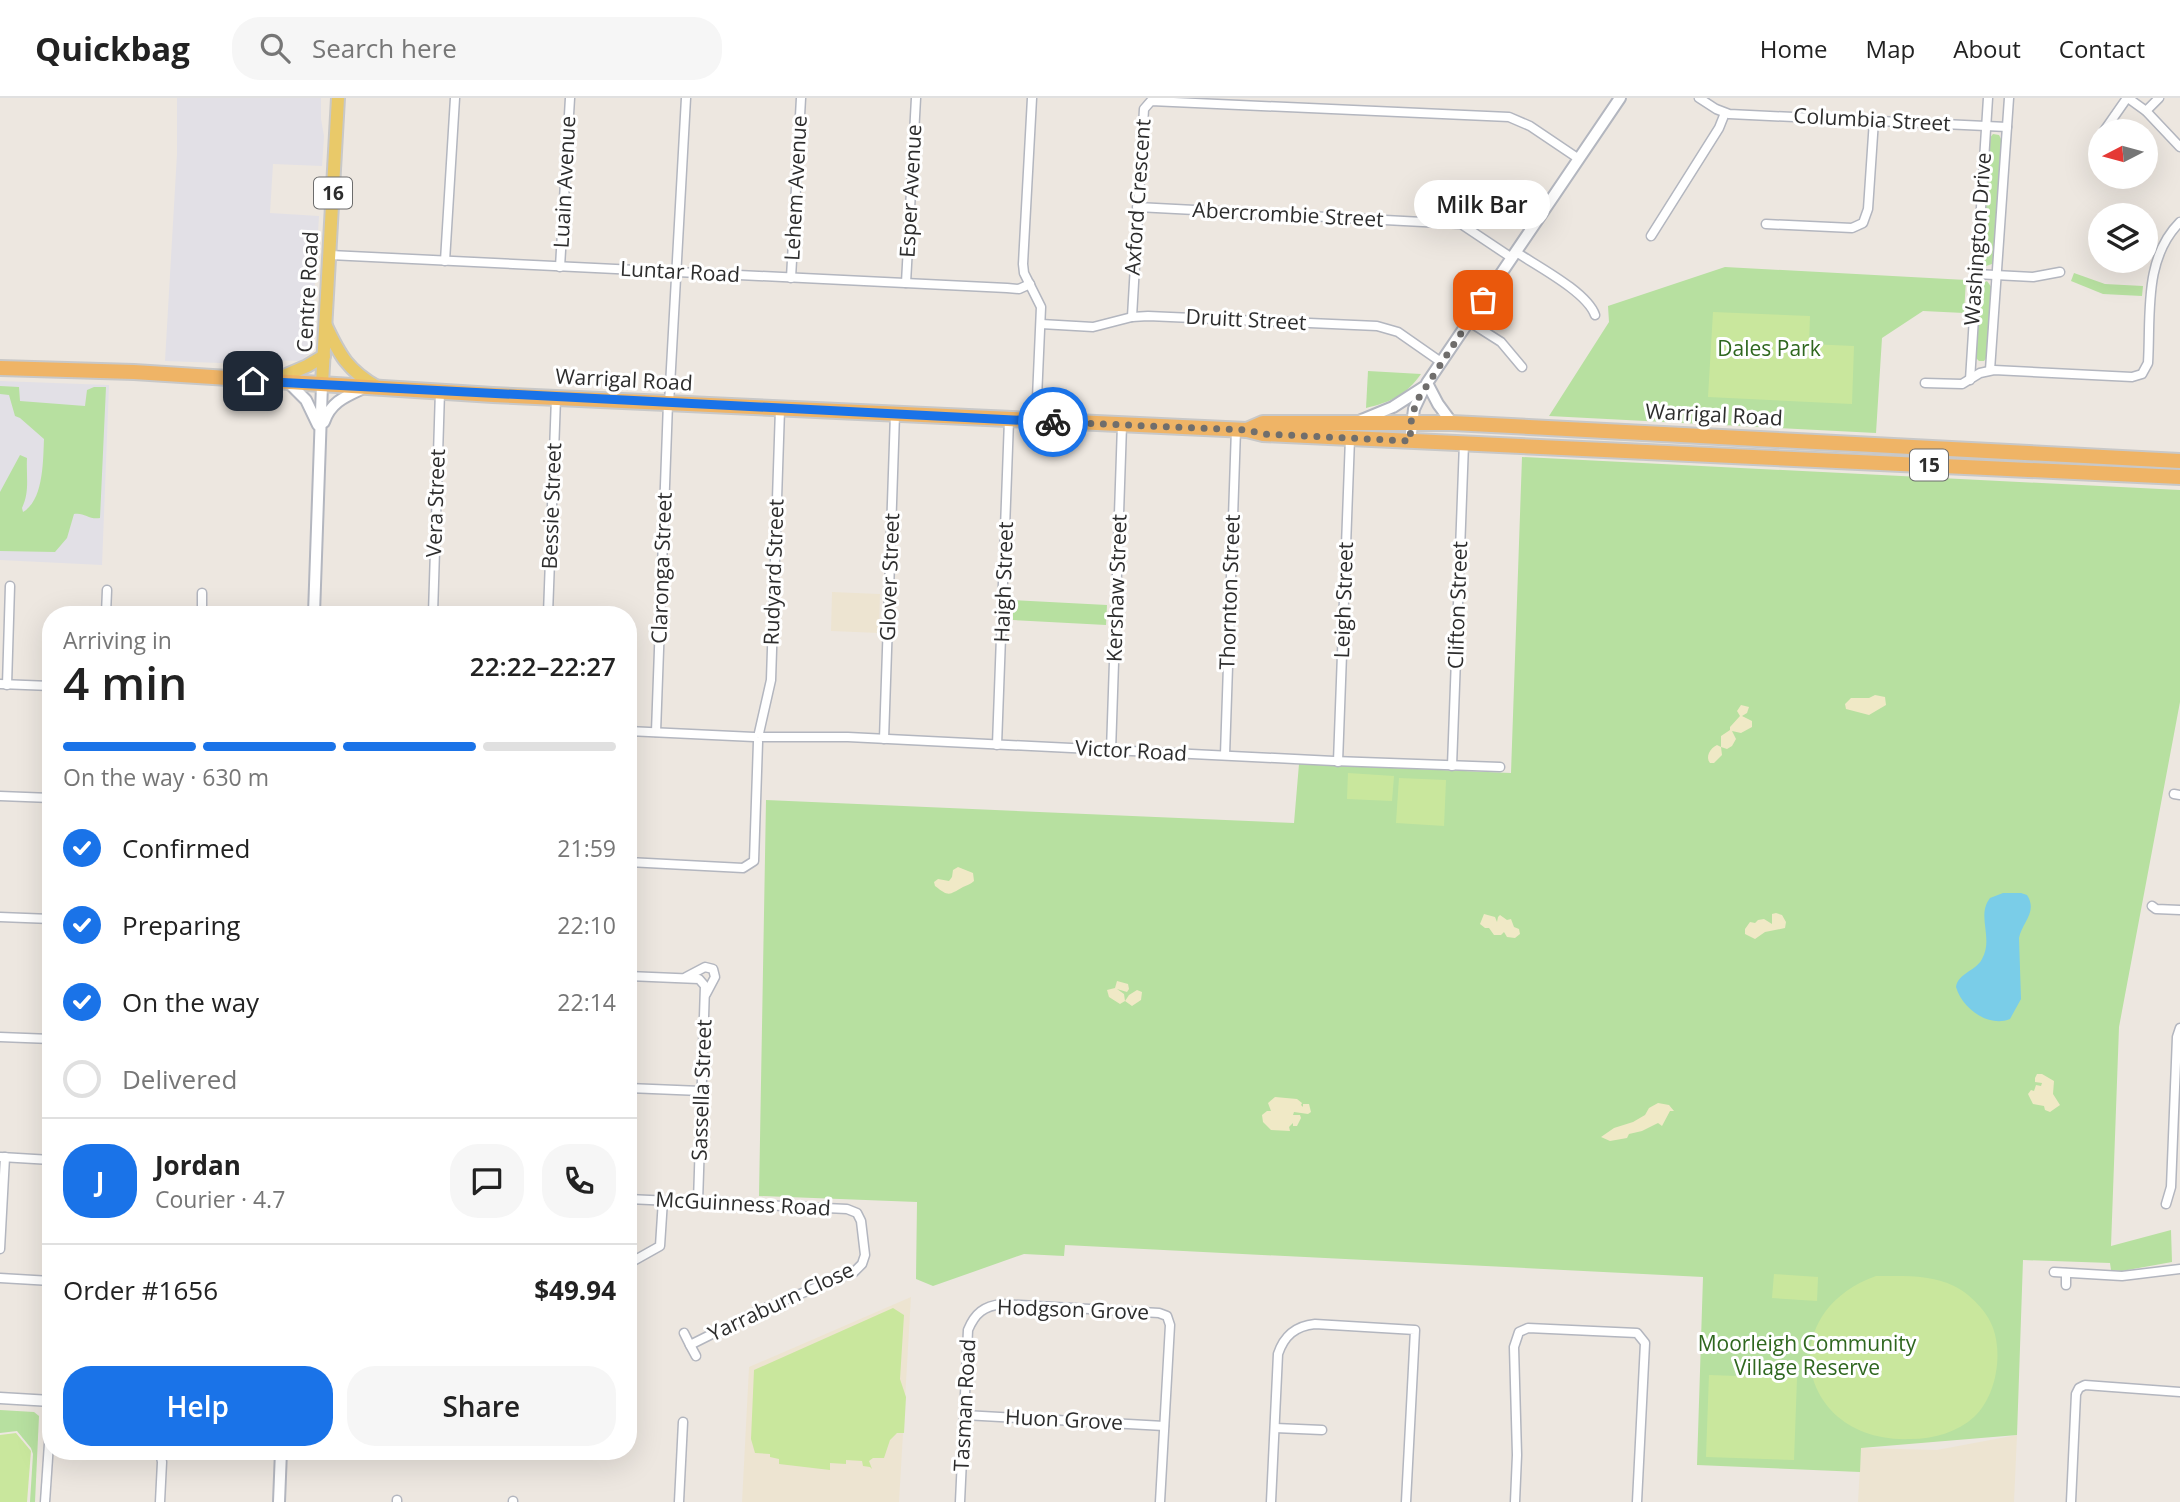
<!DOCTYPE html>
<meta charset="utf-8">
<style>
:root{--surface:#fff;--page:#f6f6f6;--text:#222;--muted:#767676;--line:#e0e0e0;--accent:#1a73e8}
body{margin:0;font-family:"Open Sans",sans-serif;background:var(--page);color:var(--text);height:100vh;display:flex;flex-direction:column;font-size:26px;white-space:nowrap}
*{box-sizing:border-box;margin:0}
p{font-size:23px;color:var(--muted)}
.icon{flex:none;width:38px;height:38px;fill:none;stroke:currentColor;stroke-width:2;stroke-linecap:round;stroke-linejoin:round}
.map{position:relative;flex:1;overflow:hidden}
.drawer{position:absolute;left:42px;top:508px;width:595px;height:854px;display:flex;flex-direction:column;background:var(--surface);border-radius:28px;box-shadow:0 7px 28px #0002}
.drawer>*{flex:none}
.needle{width:46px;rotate:264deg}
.tools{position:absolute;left:2088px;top:21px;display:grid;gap:14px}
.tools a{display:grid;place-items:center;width:70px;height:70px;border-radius:50%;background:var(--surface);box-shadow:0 7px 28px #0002;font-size:35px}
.pin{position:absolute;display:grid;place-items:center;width:60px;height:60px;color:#fff;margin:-30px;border-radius:14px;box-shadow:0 4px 10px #0006}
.courier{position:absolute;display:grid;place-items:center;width:70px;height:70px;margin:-35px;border:5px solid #1a73e8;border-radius:50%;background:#fff;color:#222;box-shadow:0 2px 9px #0007}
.bubble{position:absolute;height:49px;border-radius:24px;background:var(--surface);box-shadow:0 7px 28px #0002;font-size:23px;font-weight:600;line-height:49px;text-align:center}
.overview em{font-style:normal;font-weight:600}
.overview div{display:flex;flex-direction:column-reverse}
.overview{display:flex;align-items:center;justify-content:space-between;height:119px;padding:0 21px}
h1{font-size:46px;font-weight:600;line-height:52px}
.bar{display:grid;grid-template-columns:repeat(4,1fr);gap:10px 7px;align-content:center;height:84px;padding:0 21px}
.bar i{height:9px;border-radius:5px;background:var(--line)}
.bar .current{background:var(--accent)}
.bar p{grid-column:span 4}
.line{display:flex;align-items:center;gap:18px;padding:0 21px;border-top:2px solid var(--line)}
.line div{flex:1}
.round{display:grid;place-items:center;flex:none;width:74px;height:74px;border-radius:28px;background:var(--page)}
ol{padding:0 21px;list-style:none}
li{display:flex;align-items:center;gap:21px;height:77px}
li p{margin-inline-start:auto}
li .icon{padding:7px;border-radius:50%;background:var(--accent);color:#fff;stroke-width:4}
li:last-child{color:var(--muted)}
li i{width:38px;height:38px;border:4px solid var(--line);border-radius:50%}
.cta{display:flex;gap:14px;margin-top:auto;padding:14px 21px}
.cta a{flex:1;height:80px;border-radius:28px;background:var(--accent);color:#fff;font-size:28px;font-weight:600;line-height:80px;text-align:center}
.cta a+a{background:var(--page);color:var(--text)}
header{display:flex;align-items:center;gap:42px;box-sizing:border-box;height:98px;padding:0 35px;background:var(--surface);border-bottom:2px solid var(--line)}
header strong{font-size:33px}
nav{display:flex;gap:38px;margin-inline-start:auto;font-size:24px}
.search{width:490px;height:63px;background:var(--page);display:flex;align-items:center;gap:18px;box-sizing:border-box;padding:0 24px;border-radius:28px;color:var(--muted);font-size:26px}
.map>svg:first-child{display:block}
</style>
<header>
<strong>Quickbag</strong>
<div class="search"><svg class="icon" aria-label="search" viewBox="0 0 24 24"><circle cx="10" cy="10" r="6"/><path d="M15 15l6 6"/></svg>Search here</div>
<nav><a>Home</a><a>Map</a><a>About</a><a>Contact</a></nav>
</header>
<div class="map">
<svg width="2180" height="1404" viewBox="0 0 2180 1404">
<rect width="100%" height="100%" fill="#ede7e0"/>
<!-- industrial -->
<g fill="#e2e0e6">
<path d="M 177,0 L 321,0 L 321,21 L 324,38 L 322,68 L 273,66 L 270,115 L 319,118 L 311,254 L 300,263 L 265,262 L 247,266 L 165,263 L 177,56 Z"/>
<path d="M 0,283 L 109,287 L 102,467 L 0,462 Z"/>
</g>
<!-- education -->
<g fill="#ede4d1">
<path d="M 832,494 L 880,496 L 879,535 L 831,533 Z"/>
<path d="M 911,1199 L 899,1404 L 742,1404 L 749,1269 Z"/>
<path d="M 2017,1337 L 2014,1404 L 1858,1404 L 1861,1350 L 1937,1352 Z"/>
</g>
<!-- green -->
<g fill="#b7e0a0">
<path d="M 1993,36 L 1999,37 L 2002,43 L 1994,161 L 1992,166 L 1986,168 L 1981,162 L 1989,41 Z"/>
<path d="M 1725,169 L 1966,182 L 1964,215 L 1923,213 L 1882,240 L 1876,335 L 1549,318 L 1609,224 L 1608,208 Z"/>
<path d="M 2074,175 L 2105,186 L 2143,188 L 2142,198 L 2103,196 L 2071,183 Z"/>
<path d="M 1987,183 L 1992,190 L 1987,259 L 1984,263 L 1979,263 L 1975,259 L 1980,187 Z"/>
<path d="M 1368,273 L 1421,276 C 1406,297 1391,304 1366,310 Z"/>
<path d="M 0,288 L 19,289 L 20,303 L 85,308 L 87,292 L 94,289 L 106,289 L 100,420 C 89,422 84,414 74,416 L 67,440 L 55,454 L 0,453 L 0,394 L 20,357 L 27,360 C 26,379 30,393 22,410 L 23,414 C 44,402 43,361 44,341 L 20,320 L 15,318 L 9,297 L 0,296 Z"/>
<path d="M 1522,359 L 2180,392 L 2180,604 L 2119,929 L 2111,1148 L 2171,1132 L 2172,1164 L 2122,1173 L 2111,1172 L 2110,1165 L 2023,1162 L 2017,1337 L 1861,1350 L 1860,1374 L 1697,1367 L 1703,1179 L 1065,1147 L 1064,1158 L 1024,1156 L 933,1188 L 916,1181 L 917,1104 L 759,1098 L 766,702 L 1294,725 L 1299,666 L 1511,675 Z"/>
<path d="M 1013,502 L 1107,507 L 1106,527 L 1013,522 Z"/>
<path d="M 0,1312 L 34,1314 L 39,1318 L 35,1404 L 30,1404 L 33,1356 L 31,1350 L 17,1333 L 0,1335 Z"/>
</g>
<!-- sand -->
<g fill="#f0e9c6">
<path d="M 1875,597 L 1885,599 L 1886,607 L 1869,617 L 1846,611 L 1845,606 L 1851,600 L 1869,600 Z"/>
<path d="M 1741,607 L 1749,609 L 1747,615 L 1742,618 L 1752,623 L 1752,629 L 1741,635 L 1732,633 L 1736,641 L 1732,648 L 1727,651 L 1721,649 L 1722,657 L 1714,665 L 1710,665 C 1705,659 1710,650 1717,647 L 1721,649 L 1721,638 L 1730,632 L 1730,629 L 1740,618 L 1737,613 Z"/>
<path d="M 958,769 L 973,775 L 974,783 C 971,786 967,787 963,789 C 949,797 949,799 935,788 L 934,784 L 938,781 L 949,783 L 952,779 L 953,772 Z"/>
<path d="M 1776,815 L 1782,817 L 1786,824 L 1785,830 L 1765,834 L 1755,841 L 1745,836 L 1745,831 L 1750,824 L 1755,825 L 1758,822 L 1764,821 L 1772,826 L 1772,816 Z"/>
<path d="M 1484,816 L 1495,819 L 1497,824 L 1498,819 L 1500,817 L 1507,822 L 1511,821 L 1514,829 L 1519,831 L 1520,836 L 1515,840 L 1507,839 L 1504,834 L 1501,837 L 1494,837 L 1489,830 L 1485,830 L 1480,826 Z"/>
<path d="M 1117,883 L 1128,886 L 1129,891 L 1127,894 L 1117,891 L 1124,896 L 1125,903 L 1129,897 L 1137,892 L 1142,894 L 1141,902 L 1132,908 L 1125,903 L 1120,906 L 1109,899 L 1107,892 L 1115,890 Z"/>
<path d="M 2037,976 L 2042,976 L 2054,983 L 2053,996 L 2060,1007 L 2050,1014 L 2045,1012 L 2044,1008 L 2033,1006 L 2028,996 L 2031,992 L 2034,993 L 2036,987 L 2041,988 L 2042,985 L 2035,984 L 2035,980 Z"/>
<path d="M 1275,999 L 1297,1001 L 1302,1005 L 1301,1007 L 1303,1009 L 1303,1006 L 1309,1006 L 1311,1014 L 1308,1016 L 1294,1014 L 1293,1017 L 1300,1017 L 1301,1020 L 1297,1028 L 1293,1028 L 1293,1025 L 1289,1029 L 1290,1033 L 1271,1032 L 1263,1024 L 1262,1017 L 1267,1013 L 1271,1013 L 1268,1005 Z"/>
<path d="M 1658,1005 L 1669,1007 L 1674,1013 L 1670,1013 L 1662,1028 L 1658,1025 L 1642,1033 L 1629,1036 L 1627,1040 L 1610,1043 L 1601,1039 L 1614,1030 L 1633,1024 L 1645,1017 L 1649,1010 Z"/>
</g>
<!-- pitch -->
<g fill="#c9e79d">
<path d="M 1713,214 L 1810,218 L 1809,246 L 1854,248 L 1852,306 L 1708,299 Z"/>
<path d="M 1348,675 L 1394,678 L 1392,703 L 1347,701 Z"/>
<path d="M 1399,680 L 1446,682 L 1444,728 L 1396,725 Z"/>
<path d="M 1774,1176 L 1818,1179 L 1817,1203 L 1772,1200 Z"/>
<path d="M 1876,1178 C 1902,1178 1930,1176 1954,1188 C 1969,1195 1988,1214 1993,1230 C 2003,1257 1996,1299 1974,1319 C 1958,1334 1933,1341 1911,1341 C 1799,1346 1770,1216 1876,1178 Z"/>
<path d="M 893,1210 L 904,1217 L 900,1281 L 906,1299 L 904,1335 L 897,1335 L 890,1342 L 884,1360 L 873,1360 L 869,1363 L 872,1371 L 870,1369 L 863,1368 L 862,1363 L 846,1362 L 846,1366 L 830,1365 L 830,1372 L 779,1366 L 779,1361 L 770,1359 L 770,1356 L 755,1355 L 751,1341 L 754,1272 Z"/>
<path d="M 1709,1277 L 1797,1280 L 1794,1362 L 1706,1359 Z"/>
<path d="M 16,1335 L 31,1353 L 27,1404 L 0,1404 L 0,1337 Z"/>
</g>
<!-- water -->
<path fill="#7acde8" d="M 2003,795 L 2021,795 L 2027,797 C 2038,814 2022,824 2019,840 L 2021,901 L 2010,921 C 1988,930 1962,910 1956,889 C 1958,875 1976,873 1982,861 C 1994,840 1976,818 1990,800 Z"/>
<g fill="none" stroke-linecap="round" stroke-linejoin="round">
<!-- minor casing -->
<g stroke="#b3b6bf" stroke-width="11">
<g id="minor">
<path d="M 1032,0 L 1023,166 L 1024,175 L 1041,209 L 1036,323"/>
<path d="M 1699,0 L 1716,11 L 1729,16 L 2007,29"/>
<path d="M 2128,0 L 2146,13 L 2180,49"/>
<path d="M 2146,13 L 2159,0"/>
<path d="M 2104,33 L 2127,0"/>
<path d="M 2100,50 L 2100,54"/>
<path d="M 1137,109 L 1461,126 L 1512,160"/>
<path d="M 1766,126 L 1852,130 L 1863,125 L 1868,111 L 1874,22"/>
<path d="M 1651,138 L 1719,30 L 1725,15"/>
<path d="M 1516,154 C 1537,168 1587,194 1595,217"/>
<path d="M 330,157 L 1007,190 L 1019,191 L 1030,186"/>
<path d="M 445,163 L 455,0"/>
<path d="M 560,169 L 570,0"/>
<path d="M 1976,176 L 2033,179 L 2060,174"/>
<path d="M 791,180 L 801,0"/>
<path d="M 906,185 L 916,0"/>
<path d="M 1132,219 L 1144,11 L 1151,3 L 1509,19 L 1530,28 L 1579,61"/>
<path d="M 1468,223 L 1501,244 L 1522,269"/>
<path d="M 1041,226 L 1093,229 L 1132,219 L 1148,218 L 1377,228 L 1398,234 L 1441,264"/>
<path d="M 1990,272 L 2009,0"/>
<path d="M 1970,282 L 1988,0"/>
<path d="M 1925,285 L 1962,286 L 1980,275 L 1994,272 L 2132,279 L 2142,276 L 2148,265 C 2151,217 2143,161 2180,124"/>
<path d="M 669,306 L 686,0"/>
<path d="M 106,516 L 107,492"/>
<path d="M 202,516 L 202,495"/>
<path d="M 433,516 L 440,293"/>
<path d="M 548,516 L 556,300"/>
<path d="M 0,586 L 51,588"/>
<path d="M 7,587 L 10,488"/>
<path d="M 628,633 L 754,639"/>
<path d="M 656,634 L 668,305"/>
<path d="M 759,635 L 771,582 L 780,311"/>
<path d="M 762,639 L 848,639 L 1334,663 L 1500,669"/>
<path d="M 884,641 L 895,316"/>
<path d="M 997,647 L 1009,322"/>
<path d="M 1111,653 L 1122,327"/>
<path d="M 1225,657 L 1236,331"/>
<path d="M 1338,664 L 1350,340"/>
<path d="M 1452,668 L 1464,345"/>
<path d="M 2174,696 L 2180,697"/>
<path d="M 0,698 L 51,700"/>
<path d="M 628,764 L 743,770 L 754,763 L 758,644"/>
<path d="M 2152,808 L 2156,811 L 2180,812"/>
<path d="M 0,819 L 51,821"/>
<path d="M 628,878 L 699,881 L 705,888 L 698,1104"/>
<path d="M 686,879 L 705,869 L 713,871 L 715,879 L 706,896"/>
<path d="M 0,939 L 51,941"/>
<path d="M 628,990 L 701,993"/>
<path d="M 1,1059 L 51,1062"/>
<path d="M 628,1101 L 847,1111 L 857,1115 L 861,1123 L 865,1157 L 862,1166 L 854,1174 L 756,1214 L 690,1247 L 684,1235"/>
<path d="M 2166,1106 L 2171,1089 L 2177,939 L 2180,930"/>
<path d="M 0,1151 L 5,1059"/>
<path d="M 628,1166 L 660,1148 L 663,1102"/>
<path d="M 2054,1174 L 2122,1178 L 2180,1171"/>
<path d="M 0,1180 L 51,1183"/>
<path d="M 2066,1187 L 2066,1175"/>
<path d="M 690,1247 L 696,1258"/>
<path d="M 964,1317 L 1164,1328"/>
<path d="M 1275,1330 L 1322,1332"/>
<path d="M 201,1353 L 203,1353"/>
<path d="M 160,1354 L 162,1364 L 160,1404"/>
<path d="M 45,1404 L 51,1316"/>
<path d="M 397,1404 L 397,1402"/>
<path d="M 513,1404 L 513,1403"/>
<path d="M 679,1404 L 683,1324"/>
<path d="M 960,1404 L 968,1232 C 975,1215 984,1208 1002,1206 L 1159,1215 L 1167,1218 L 1170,1227 L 1160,1404"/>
<path d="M 1271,1404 L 1278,1256 C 1284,1238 1295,1228 1315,1226 L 1415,1232 L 1406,1404"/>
<path d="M 1515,1404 L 1517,1357 L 1514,1249 L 1519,1234 L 1528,1230 L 1637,1235 L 1645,1245 L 1637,1404"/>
<path d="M 2071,1404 L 2076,1296 L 2079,1290 L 2085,1287 L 2180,1294"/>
</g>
</g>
<!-- tertiary casing -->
<g stroke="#b3b6bf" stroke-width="13">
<path id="tertiary" d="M 0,1300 L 51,1303"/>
</g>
<!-- secondary casing -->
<g stroke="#b3b6bf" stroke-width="14">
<g id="secondary">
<path d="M 289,285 L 306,302 L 318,327"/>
<path d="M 1359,323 L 1393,309 L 1424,289"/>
<path d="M 324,324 C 331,303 347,298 366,289"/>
<path d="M 1452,325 L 1438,306 L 1427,285 L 1620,0"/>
<path d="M 1410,343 L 1414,311 L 1423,292"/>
<path d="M 314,516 L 322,286"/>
<path d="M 279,1404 L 281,1353"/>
</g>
</g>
<!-- primary casing -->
<g stroke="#c8c8c8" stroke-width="16">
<g id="primary">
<path d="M 326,228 C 340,258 348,272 377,289"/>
<path d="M 272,283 L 307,268 L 324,258"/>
<path d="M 322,286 L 338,0"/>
</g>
</g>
<!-- trunk casing -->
<g stroke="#c8c8c8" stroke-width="18">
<g id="trunk">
<path d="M 0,270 L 134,274 L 493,297 L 1247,332 L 1263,336 L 2180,379"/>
<path d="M 1247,332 L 1263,325 L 1452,325 L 2180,363"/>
</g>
</g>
<!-- minor -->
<use href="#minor" stroke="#fff" stroke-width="8"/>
<!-- tertiary -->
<use href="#tertiary" stroke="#fff" stroke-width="10"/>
<!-- secondary -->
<use href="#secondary" stroke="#fff" stroke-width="10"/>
<!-- primary -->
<use href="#primary" stroke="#e9c969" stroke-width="12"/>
<!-- trunk -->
<use href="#trunk" stroke="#efb466" stroke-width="14"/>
</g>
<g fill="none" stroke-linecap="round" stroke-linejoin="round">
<!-- done -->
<path stroke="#706e6c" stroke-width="7" stroke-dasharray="0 12.6" d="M 1053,324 L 1247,332 L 1263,336 L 1410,343 L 1411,324 L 1416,304 L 1483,202"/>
<!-- route -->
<path stroke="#1a73e8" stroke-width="9" d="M 253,283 L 1053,324"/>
</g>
<g text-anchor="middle" stroke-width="6" stroke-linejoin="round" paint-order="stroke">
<!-- shield labels -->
<g fill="#fff" stroke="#6c6c6c" stroke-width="2">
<rect x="314" y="79.5" width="38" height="31" rx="5"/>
<rect x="1910" y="351.5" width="38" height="31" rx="5"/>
</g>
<g font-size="19" font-weight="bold" fill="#2d2d2d">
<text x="333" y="102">16</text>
<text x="1929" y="374">15</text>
</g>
<!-- street labels -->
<g font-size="21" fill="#2d2d2d" stroke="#fff">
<text transform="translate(1872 22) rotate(3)" y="7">Columbia Street</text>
<text transform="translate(565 84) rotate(-87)" y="7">Luain Avenue</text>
<text transform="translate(796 90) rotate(-87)" y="7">Lehem Avenue</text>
<text transform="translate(911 93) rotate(-87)" y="7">Esper Avenue</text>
<text transform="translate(1138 99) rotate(-86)" y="7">Axford Crescent</text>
<text transform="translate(1288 117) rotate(3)" y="7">Abercrombie Street</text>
<text transform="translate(1978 141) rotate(-86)" y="7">Washington Drive</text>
<text transform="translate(680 174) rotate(3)" y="7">Luntar Road</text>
<text transform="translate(308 194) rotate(-87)" y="7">Centre Road</text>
<text transform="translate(1246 222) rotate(3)" y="7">Druitt Street</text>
<text transform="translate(624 282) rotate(3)" y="7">Warrigal Road</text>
<text transform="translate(1714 317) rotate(3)" y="7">Warrigal Road</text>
<text transform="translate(436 405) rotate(-88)" y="7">Vera Street</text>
<text transform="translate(552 408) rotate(-88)" y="7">Bessie Street</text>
<text transform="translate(662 470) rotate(-88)" y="7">Claronga Street</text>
<text transform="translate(774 474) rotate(-88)" y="7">Rudyard Street</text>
<text transform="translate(890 479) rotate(-88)" y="7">Glover Street</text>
<text transform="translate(1004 484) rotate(-88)" y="7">Haigh Street</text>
<text transform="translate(1117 490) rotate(-88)" y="7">Kershaw Street</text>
<text transform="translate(1230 494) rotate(-88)" y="7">Thornton Street</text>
<text transform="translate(1344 502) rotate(-88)" y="7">Leigh Street</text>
<text transform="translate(1458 507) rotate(-88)" y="7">Clifton Street</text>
<text transform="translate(1131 653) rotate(3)" y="7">Victor Road</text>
<text transform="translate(702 992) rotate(-88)" y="7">Sassella Street</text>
<text transform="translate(743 1106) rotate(3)" y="7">McGuinness Road</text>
<text transform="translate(781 1204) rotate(-25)" y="7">Yarraburn Close</text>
<text transform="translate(1073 1212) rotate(2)" y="7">Hodgson Grove</text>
<text transform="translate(965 1307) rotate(-87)" y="7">Tasman Road</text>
<text transform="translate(1064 1322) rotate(3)" y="7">Huon Grove</text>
</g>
<!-- park labels -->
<g font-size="21" fill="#2f671f" stroke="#fff">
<text x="1769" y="258">Dales Park</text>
<text x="1807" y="1253">Moorleigh Community<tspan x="1807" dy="24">Village Reserve</tspan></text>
</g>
</g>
</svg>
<div class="tools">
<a><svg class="needle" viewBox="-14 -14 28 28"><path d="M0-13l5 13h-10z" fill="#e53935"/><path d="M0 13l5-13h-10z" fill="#767676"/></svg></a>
<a><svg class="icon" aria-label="layers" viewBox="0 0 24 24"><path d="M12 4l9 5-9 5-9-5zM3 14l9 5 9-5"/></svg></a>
</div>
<div class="pin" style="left:1483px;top:202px;background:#ea580c"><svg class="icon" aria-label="bag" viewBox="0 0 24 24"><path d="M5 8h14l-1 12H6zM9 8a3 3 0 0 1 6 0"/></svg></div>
<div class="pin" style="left:253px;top:283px;background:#1f2937"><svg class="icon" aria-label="home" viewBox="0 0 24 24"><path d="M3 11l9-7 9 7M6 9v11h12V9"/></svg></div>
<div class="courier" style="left:1053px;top:324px"><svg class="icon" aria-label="bike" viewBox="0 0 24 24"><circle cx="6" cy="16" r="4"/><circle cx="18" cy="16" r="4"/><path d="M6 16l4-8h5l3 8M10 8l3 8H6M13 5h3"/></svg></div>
<div class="bubble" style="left:1414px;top:82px;width:136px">Milk Bar</div>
<section class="drawer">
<div class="overview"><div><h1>4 min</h1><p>Arriving in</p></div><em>22:22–22:27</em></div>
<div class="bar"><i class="current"></i><i class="current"></i><i class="current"></i><i></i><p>On the way · 630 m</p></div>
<ol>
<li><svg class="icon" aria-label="check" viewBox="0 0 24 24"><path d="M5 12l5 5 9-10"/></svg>Confirmed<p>21:59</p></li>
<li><svg class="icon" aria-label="check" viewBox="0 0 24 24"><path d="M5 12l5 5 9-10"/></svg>Preparing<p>22:10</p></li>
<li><svg class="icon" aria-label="check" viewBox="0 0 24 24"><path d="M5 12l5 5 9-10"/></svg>On the way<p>22:14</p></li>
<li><i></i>Delivered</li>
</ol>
<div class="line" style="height:126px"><b class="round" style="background:var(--accent);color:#fff">J</b><div><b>Jordan</b><p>Courier · 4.7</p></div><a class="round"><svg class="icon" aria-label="chat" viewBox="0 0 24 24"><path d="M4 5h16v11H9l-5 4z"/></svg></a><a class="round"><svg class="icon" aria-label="phone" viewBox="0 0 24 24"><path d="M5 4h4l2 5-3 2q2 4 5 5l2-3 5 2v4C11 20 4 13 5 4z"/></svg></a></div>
<div class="line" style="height:91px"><div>Order #1656</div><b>$49.94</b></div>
<div class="cta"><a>Help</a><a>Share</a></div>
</section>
</div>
